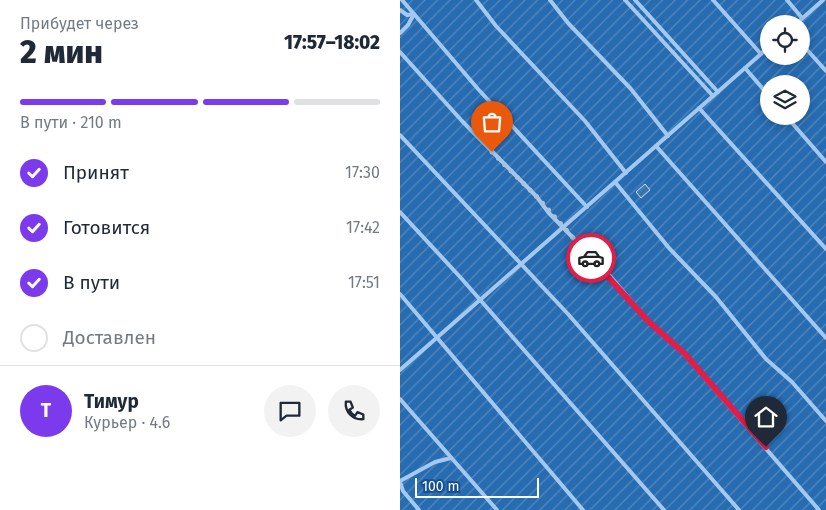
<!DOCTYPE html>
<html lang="ru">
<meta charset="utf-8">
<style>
:root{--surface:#fff;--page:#f2f2f3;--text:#1f2937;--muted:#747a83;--line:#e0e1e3;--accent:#7c3aed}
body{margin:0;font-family:"Fira Sans",sans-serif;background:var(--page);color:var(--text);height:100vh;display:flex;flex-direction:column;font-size:19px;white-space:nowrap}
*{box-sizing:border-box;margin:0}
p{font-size:16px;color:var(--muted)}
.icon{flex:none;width:28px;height:28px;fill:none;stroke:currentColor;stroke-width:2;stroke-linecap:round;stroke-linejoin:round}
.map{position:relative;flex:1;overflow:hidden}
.drawer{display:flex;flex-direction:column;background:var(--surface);width:400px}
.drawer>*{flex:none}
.buttons{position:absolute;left:360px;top:15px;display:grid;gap:10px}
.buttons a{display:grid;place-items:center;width:50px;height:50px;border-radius:50%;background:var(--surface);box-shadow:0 2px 8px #0003;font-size:25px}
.scale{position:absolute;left:15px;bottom:12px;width:124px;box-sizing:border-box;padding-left:5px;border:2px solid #fff;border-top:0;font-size:14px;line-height:18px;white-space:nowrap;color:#fff;-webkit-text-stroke:4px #155191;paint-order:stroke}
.pin{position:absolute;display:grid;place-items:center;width:42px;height:42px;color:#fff;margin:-51px -21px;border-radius:50% 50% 50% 0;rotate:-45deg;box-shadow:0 0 5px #0007}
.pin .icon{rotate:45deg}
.courier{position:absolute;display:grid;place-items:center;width:50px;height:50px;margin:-25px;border:4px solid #e11d48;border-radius:50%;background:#fff;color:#222;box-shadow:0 1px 6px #0007}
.summary em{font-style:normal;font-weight:800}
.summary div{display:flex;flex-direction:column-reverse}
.summary{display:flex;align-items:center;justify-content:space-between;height:85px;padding:0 20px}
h1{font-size:32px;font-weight:800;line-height:38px}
.bar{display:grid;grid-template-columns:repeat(4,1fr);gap:8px 5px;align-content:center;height:60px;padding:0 20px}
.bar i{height:6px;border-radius:4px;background:var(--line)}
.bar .selected{background:var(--accent)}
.bar p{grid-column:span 4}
.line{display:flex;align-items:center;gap:12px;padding:0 20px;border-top:1px solid var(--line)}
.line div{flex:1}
.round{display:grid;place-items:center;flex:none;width:52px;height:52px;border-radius:26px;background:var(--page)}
ol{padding:0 20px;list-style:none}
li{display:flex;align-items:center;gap:15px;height:55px}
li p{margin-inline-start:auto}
li .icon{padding:5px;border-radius:50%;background:var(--accent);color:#fff;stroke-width:4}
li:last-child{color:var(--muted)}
li i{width:28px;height:28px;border:2px solid var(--line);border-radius:50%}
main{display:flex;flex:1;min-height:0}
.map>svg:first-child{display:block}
</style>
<main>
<section class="drawer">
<div class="summary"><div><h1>2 мин</h1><p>Прибудет через</p></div><em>17:57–18:02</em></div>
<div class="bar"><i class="selected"></i><i class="selected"></i><i class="selected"></i><i></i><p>В пути · 210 m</p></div>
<ol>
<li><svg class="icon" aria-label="check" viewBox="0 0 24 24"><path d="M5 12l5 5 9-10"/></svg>Принят<p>17:30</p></li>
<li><svg class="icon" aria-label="check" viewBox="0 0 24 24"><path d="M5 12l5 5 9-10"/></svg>Готовится<p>17:42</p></li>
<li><svg class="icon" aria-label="check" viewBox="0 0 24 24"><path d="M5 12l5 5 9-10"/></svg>В пути<p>17:51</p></li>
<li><i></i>Доставлен</li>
</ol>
<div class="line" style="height:90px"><b class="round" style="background:var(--accent);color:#fff">Т</b><div><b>Тимур</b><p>Курьер · 4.6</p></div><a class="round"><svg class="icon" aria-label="chat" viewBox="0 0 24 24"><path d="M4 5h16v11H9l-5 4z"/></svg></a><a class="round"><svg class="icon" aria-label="phone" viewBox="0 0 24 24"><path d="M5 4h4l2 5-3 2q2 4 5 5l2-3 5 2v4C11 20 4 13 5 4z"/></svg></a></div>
</section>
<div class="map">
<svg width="426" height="510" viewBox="0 0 426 510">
<defs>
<pattern id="garden-furrows" width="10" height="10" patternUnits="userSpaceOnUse" patternTransform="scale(1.25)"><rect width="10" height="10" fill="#276bb0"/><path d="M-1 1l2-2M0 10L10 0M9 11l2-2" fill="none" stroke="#5289c0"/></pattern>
<pattern id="building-hatch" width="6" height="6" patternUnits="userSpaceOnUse" patternTransform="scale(1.25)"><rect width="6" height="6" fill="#3d7ab9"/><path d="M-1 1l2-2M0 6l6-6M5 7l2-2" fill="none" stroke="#446588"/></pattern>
</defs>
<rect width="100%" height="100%" fill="#155191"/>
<!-- garden -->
<path fill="url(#garden-furrows)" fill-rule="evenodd" d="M 0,0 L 426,0 L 426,510 L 0,510 ZM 369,24 L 401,24 L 401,56 L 369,56 ZM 369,84 L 401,84 L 401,116 L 369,116 Z"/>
<!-- building -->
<path fill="url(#building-hatch)" stroke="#cae3fc" d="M 245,184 L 250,190 L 241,198 L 236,192 Z"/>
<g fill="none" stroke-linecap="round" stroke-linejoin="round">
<!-- service -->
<g stroke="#a3c9f1" stroke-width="4">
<path d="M 76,0 L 96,26 L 185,121 L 226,173"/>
<path d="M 150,0 L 168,23 L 231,89 L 268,136"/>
<path d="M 225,0 L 313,96"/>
<path d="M 235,0 L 318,92"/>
<path d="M 313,0 L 361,54"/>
<path d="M 387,0 L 402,18"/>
<path d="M 0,10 L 7,15 L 14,14 L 78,89 L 187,207"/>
<path d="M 396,24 L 423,0"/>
<path d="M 0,33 L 8,25 L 14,14 L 2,0"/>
<path d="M 401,43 L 426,71"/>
<path d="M 0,52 L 62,121 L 137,197 L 148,212 L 211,277 L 248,321 L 285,355 L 419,510"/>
<path d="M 345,68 L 369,96"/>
<path d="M 299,108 L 426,249"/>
<path d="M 386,116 L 426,162"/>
<path d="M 0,135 L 168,314 L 339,510"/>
<path d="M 256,146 L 426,338"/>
<path d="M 215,182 L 269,248 L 316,297 L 366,359 L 392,382 L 426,421"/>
<path d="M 0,212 L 61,278 L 264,510"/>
<path d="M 0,294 L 183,510"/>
<path d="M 0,370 L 369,47"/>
<path d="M 0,399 L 97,510"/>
<path d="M 0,481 L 35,462 L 51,458"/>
<path d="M 0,482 L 3,491 L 19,510"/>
</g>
</g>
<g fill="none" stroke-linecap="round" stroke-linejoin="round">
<!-- done -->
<path stroke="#adc2d8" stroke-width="5" stroke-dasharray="0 9" d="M 92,152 L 137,197 L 191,258"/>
<!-- route -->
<path stroke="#e11d48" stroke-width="6" d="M 191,258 L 248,321 L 285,354 L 366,447"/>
</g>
</svg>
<div class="buttons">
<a><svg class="icon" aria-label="locate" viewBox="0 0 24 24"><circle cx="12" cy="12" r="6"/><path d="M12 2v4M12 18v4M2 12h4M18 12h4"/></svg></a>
<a><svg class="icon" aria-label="layers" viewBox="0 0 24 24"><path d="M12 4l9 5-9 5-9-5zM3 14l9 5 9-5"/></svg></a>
</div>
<div class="scale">100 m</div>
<div class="pin" style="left:92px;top:152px;background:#ea580c"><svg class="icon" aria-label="bag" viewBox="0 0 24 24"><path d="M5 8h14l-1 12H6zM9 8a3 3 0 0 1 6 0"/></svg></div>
<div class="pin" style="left:366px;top:447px;background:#1f2937"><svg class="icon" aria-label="home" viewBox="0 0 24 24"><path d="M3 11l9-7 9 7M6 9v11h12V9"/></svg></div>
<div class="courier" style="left:191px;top:258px"><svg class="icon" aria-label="car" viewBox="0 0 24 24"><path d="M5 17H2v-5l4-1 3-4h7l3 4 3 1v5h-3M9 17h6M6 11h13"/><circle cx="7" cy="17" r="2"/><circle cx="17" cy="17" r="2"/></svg></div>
</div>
</main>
